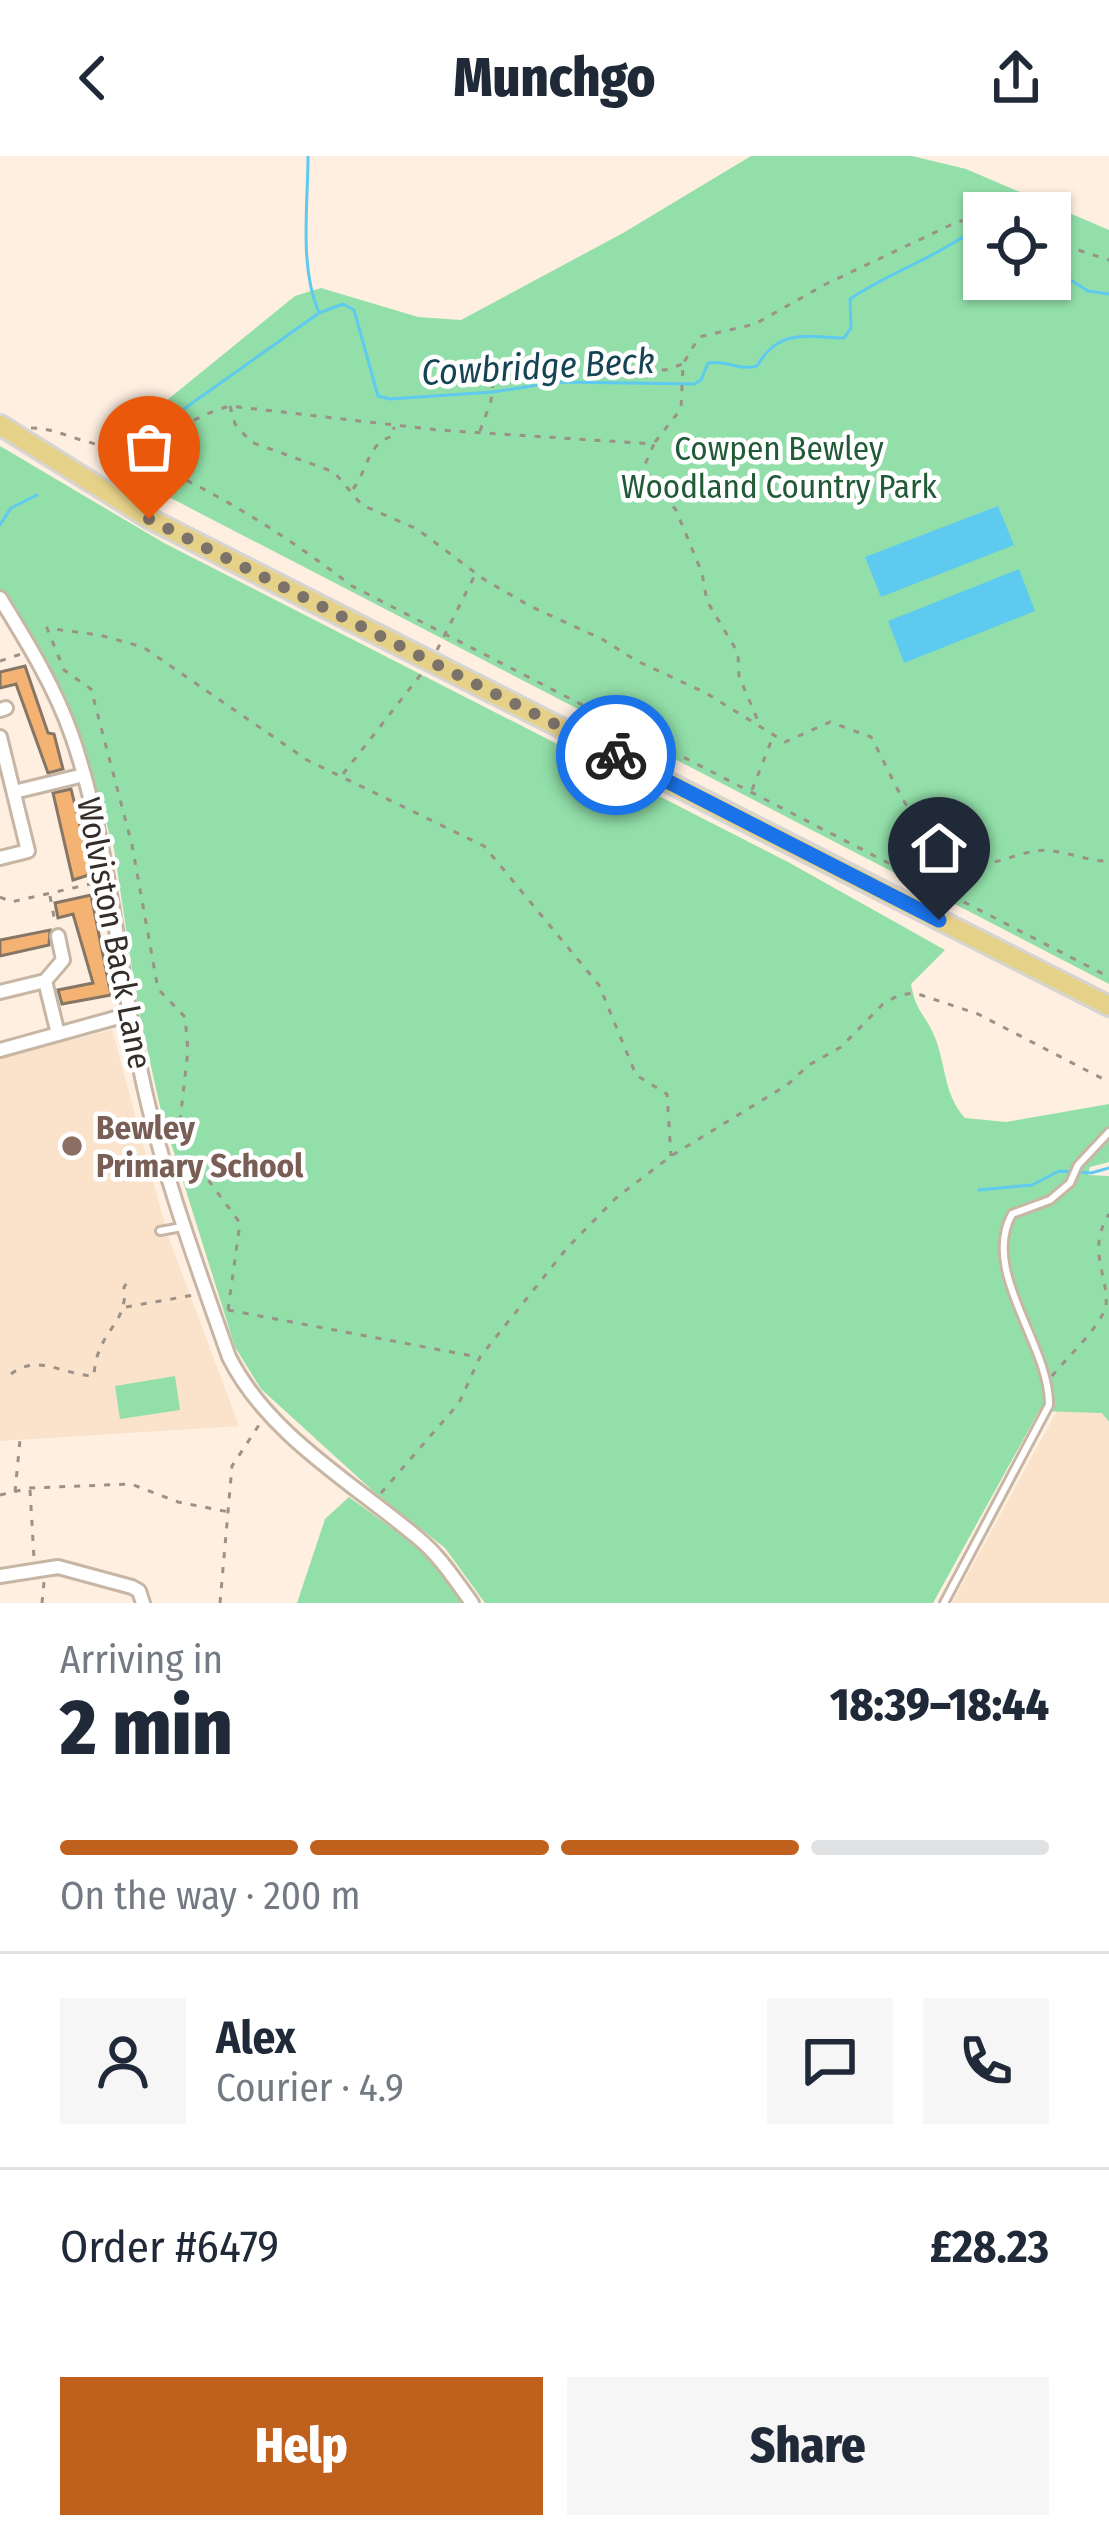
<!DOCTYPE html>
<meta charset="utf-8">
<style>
:root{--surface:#fff;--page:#f6f6f7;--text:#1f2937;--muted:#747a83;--line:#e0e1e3;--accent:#c0601d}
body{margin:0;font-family:"Fira Sans Condensed",sans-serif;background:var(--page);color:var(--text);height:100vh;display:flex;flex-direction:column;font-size:45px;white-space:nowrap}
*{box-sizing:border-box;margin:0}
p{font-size:39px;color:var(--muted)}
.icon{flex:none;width:66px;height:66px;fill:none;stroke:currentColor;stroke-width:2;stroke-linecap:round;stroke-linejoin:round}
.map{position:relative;height:1447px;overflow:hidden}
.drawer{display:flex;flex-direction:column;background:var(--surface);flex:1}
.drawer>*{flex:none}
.buttons{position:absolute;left:963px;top:36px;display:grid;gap:24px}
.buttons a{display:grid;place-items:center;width:108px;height:108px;border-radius:0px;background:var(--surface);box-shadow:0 3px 9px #0004;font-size:60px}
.pin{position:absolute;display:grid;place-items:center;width:102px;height:102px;color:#fff;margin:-123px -51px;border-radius:50% 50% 50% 0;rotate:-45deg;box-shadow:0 0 12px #0007}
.pin .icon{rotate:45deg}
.courier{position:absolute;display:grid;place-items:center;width:120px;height:120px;margin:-60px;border:9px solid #1a73e8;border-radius:50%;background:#fff;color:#222;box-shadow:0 3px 15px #0007}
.headline em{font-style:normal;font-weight:800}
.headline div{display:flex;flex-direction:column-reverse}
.headline{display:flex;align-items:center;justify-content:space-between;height:204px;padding:0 60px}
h1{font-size:78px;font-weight:800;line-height:90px}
.bar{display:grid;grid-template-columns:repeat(4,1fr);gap:18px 12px;align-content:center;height:144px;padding:0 60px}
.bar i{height:15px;border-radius:9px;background:var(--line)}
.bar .active{background:var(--accent)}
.bar p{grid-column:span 4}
.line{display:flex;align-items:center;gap:30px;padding:0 60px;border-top:3px solid var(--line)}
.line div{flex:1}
.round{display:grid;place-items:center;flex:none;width:126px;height:126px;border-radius:0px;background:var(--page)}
.action{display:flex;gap:24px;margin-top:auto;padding:24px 60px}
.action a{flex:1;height:138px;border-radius:0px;background:var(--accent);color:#fff;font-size:48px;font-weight:800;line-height:138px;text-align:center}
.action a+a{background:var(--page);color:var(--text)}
header{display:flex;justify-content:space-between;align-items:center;height:156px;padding:0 60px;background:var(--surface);font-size:54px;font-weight:800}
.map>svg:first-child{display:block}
</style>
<header><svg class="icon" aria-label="back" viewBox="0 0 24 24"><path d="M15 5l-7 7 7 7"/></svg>Munchgo<svg class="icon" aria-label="share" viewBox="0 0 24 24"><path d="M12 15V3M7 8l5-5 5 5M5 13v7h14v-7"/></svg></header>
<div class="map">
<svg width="1109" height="1447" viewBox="0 0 1109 1447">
<rect width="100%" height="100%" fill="#feefe1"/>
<!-- built -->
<g fill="#fae2cb">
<path d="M 112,874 L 168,1080 L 239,1270 L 0,1285 L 0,901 Z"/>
<path d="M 1058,1253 L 1103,1257 L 1109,1266 L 1109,1447 L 952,1447 Z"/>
</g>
<!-- green -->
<g fill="#92dfa9" fill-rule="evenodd">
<path d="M 751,0 L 912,0 L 966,13 L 1109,74 L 1109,828 L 109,310 L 118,284 L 295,140 L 321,132 L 418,161 L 461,164 L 623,77 ZM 984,57 L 1050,57 L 1050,123 L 984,123 Z"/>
<path d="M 0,290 L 164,387 L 788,706 L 945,794 L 911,828 C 915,851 920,853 930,871 C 947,901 941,936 965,962 L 1006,966 L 1109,948 L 1109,1006 L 1090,1011 L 1088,1019 L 1109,1020 L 1109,1266 L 1102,1257 L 1039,1255 L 933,1447 L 485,1447 L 445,1392 L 373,1335 L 261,1233 L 235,1191 L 161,955 L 138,852 L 114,693 L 79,575 L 38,491 L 0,434 Z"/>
<path d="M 175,1220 L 180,1254 L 120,1263 L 115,1230 Z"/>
<path d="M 349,1341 L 426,1397 L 462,1447 L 297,1447 L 325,1363 Z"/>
</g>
<!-- water -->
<g fill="#5fcaf0">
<path d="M 998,350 L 1014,389 L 881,441 L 865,401 Z"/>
<path d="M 1019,413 L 1035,455 L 904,507 L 888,465 Z"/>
</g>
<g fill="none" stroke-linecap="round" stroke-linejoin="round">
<!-- stream -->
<g stroke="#5fcaf0" stroke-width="3">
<path d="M 308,0 C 308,51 299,110 319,157 L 343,148 L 354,154 L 378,240 L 390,243 L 493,236 L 557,226 L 694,228 L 701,224 L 708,207 C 727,204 739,215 757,210 C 779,172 805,181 844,182 L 851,172 L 850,143 C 885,119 925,106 961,82 L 984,88"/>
<path d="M 1050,111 L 1088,135 L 1109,138"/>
<path d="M 126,294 L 319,157"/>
<path d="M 0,369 L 11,352 L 37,339"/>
<path d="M 979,1034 L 1032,1029 L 1059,1015 L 1091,1017 L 1109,1012"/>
</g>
</g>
<!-- building -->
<g fill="#f4b372" stroke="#867666" stroke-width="3">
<path d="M 25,510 L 48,577 L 54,578 L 63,613 L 48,617 L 16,528 L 0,532 L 0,516 Z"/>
<path d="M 71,633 L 92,718 L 73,724 L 53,637 Z"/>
<path d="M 91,739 L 111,839 L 62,848 L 58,834 L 93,827 L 73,758 L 58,762 L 55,747 Z"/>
<path d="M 50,774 L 49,789 L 0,800 L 0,784 Z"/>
</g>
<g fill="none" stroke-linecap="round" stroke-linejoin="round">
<!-- lane casing -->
<g stroke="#c8b6a5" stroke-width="12">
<g id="lane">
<path d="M 160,1075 L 182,1071"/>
<path d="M 944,1447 L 1049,1249 C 1050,1189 980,1116 1012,1058 L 1050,1044 L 1070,1027 L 1078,1009 L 1109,976"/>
</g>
</g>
<!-- street casing -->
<g stroke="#c8b6a5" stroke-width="18">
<g id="street">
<path d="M 0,442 C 27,486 55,531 72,580 C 109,688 117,801 140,912 C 160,1010 196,1107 229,1201 C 268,1279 353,1327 418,1382 C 440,1400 455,1424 472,1447"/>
<path d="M 0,554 L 6,552"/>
<path d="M 0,581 L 28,695 L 0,702"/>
<path d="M 14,636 L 84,619"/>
<path d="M 45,825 L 58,878"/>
<path d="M 0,836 L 45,825 L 63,804 L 58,780"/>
<path d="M 0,894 L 130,858"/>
<path d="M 0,1420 L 58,1411 L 132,1431 L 139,1435 L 143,1447"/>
</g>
</g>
<!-- primary casing -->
<g stroke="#d7d5d4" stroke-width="24">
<path id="primary" d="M 0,269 L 150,363 L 1109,850"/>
</g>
<!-- path -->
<g stroke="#9c9187" stroke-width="3" stroke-dasharray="6 9" stroke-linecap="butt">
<path d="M 1050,85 L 1109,104"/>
<path d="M 230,250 L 235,268 L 251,286 L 334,316 L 362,349 L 417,373 L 485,424 L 530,450 L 602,483 L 635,504 L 706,537 L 785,586 L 830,566 L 871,581 C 893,620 923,704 972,708 C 994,710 1014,698 1036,695 C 1059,691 1085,706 1109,705"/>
<path d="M 31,272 C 51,272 66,280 85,285 C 182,312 272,369 352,430 L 1109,821"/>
<path d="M 480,275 L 491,245 L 493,222 L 572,209 L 665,214 L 683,208"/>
<path d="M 655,286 L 681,253 L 683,208 L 699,181 L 755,168 L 826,128 L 959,65 L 984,64"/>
<path d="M 127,298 C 163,285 192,260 230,250 L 438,274 L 654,288 L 643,313 L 676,354 L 702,417 L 707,445 L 738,497 L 739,520 L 758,565"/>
<path d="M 353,333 C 368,314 367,287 393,280 L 394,271"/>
<path d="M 437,494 L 476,417"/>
<path d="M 0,505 L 21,498"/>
<path d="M 343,618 L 422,517"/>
<path d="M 752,634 L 772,583"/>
<path d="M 50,740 L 55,766"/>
<path d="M 0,741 L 11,746 L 95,727"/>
<path d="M 126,1151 L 194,1139"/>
<path d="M 228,1154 L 240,1067 L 178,983 L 188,894 L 185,861 L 158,833 L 132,689 L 91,533 L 64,514 L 47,472 L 99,479 L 143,491 L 307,604 L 484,690 L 599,829 L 636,919 L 667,938 L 671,1000"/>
<path d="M 228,1154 L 478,1201"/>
<path d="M 11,1218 C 38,1197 63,1219 94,1220 C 96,1174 129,1169 124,1131 L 129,1124"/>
<path d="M 1052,1220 C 1068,1200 1097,1175 1106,1151 C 1109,1119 1086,1095 1109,1058"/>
<path d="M 30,1334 L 34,1402"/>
<path d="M 15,1336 L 20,1284"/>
<path d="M 381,1337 L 459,1247 L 480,1201 L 567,1092 L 616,1042 L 671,1000 L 787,929 L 809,909 L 841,891 L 883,848 L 899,839 L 915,837 L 978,858 L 1109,926"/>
<path d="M 0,1339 L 30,1332 L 131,1328 L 178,1346 L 229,1356"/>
<path d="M 42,1447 L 44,1426"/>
<path d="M 220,1447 L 232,1310 L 261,1266"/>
</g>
<!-- lane -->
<use href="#lane" stroke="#fff" stroke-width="6"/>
<!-- street -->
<use href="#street" stroke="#fff" stroke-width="12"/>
<!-- primary -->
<use href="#primary" stroke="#e6d189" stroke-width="18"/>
</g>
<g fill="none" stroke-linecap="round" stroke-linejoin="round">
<!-- done -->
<path stroke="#7b7269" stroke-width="12" stroke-dasharray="0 21.6" d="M 149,363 L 616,599"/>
<!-- route -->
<path stroke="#1a73e8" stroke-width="15" d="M 616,599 L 939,764"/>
</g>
<!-- markers -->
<circle fill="#8d6e63" stroke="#fff" stroke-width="4.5" cx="72" cy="990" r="12"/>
<g text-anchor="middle" stroke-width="9" stroke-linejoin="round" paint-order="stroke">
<!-- park labels -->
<g font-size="33" fill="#215a36" stroke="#fff">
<text x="779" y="304">Cowpen Bewley<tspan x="779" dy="38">Woodland Country Park</tspan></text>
</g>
<!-- street labels -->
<g font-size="33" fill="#352e28" stroke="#fff">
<text transform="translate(115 777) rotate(79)" y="12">Wolviston Back Lane</text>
</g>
<!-- education labels -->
<g font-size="33" font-weight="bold" fill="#785e54" stroke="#fff" text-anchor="start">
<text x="96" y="983">Bewley<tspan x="96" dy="38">Primary School</tspan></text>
</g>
<!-- water labels -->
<g font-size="36" font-style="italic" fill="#154454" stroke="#fff">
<text transform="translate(538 210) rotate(-3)" y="13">Cowbridge Beck</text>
</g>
</g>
</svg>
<div class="buttons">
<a><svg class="icon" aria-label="locate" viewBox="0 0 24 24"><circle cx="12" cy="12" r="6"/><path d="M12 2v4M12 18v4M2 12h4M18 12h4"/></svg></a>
</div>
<div class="pin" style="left:149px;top:363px;background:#ea580c"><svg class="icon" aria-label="bag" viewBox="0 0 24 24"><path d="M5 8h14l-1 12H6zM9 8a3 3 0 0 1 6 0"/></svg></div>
<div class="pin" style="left:939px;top:764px;background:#1f2937"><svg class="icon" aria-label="home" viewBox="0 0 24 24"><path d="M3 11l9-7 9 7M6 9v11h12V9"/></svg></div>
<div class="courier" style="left:616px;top:599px"><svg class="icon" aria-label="bike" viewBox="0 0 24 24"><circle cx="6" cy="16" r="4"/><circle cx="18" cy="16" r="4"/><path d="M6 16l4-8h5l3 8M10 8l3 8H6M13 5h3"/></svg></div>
</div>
<section class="drawer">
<div class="headline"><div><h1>2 min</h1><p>Arriving in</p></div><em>18:39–18:44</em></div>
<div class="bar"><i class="active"></i><i class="active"></i><i class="active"></i><i></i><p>On the way · 200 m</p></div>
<div class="line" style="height:216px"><a class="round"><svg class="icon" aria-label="person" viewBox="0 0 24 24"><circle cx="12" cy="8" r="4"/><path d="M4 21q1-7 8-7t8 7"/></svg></a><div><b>Alex</b><p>Courier · 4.9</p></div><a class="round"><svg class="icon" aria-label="chat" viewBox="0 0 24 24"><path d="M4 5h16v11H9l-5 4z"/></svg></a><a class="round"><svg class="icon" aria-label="phone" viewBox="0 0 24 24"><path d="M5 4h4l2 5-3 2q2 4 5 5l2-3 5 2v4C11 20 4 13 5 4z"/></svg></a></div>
<div class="line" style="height:156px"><div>Order #6479</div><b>£28.23</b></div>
<div class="action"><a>Help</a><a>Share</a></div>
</section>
